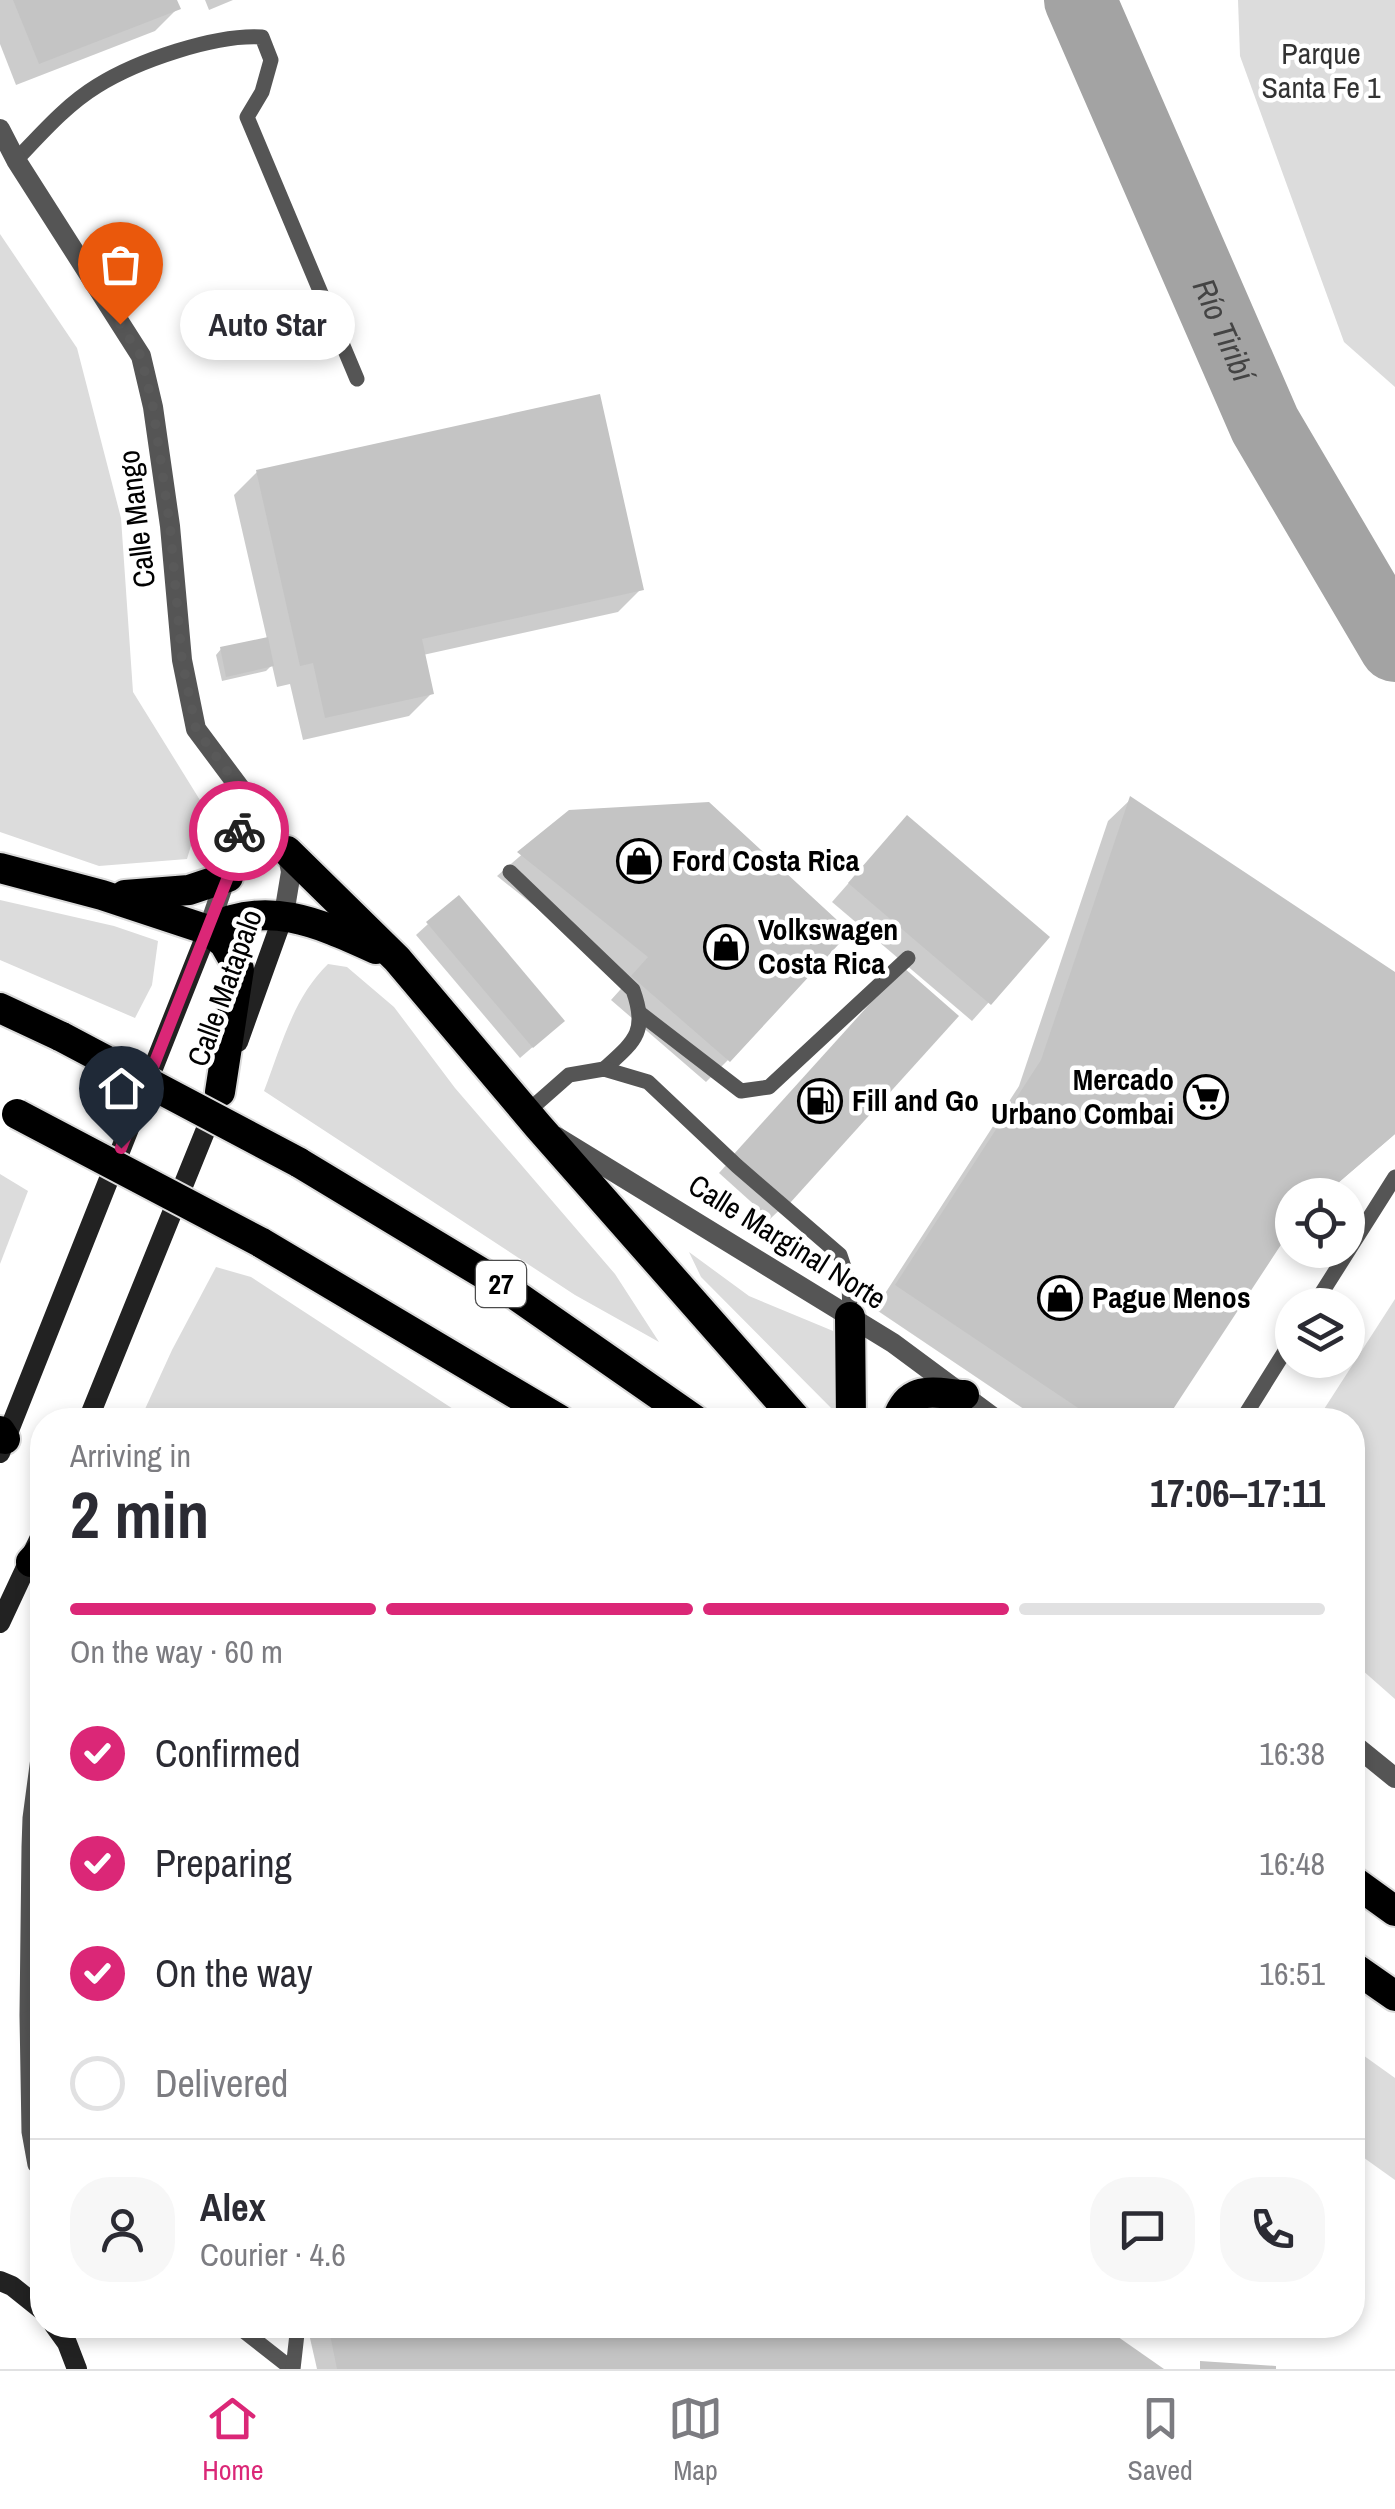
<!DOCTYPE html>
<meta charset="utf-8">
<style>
:root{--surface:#fff;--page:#f7f7f7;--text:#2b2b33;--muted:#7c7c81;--line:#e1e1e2;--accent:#db2777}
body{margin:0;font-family:"Archivo Narrow",sans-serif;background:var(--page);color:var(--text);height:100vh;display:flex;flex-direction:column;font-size:38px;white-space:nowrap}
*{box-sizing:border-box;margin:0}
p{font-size:32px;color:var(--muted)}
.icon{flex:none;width:55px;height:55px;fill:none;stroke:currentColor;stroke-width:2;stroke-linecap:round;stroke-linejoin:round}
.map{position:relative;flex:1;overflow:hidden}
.side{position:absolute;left:30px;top:1408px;width:1335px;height:930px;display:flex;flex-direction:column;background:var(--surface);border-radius:40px;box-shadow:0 5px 15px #0003}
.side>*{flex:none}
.controls{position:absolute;left:1275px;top:1178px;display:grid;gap:20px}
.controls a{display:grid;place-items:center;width:90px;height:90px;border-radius:50%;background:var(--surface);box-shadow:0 5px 15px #0003;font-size:50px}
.pin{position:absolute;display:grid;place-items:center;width:85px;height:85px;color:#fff;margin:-102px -42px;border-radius:50% 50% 50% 0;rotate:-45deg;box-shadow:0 0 10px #0007}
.pin .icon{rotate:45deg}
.courier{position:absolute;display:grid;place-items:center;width:100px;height:100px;margin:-50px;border:8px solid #db2777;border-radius:50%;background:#fff;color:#222;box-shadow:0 2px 12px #0007}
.bubble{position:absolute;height:70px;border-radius:35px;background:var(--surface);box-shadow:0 5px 15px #0003;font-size:32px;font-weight:700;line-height:70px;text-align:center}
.summary em{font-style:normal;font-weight:700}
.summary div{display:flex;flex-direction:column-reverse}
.summary{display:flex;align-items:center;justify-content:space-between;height:170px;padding:0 40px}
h1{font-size:65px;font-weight:700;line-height:75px}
.bar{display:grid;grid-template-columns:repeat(4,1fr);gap:15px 10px;align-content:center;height:120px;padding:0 40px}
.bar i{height:12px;border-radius:8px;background:var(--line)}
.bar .selected{background:var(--accent)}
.bar p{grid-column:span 4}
.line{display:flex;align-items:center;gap:25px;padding:0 40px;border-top:2px solid var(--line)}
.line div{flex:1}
.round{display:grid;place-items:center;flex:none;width:105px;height:105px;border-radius:40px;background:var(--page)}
ol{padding:0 40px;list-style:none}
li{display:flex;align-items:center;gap:30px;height:110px}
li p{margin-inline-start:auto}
li .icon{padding:10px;border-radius:50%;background:var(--accent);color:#fff;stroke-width:4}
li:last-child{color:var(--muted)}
li i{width:55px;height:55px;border:5px solid var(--line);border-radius:50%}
.dock{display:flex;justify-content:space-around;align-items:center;height:140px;border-top:2px solid var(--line);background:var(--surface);font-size:28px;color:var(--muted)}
.dock a{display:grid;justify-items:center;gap:5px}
.dock .selected{color:var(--accent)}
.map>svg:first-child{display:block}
</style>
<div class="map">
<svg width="1395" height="2369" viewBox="0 0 1395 2369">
<rect width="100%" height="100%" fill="#fff"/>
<!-- green -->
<g fill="#dcdcdc">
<path d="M 1238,0 L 1395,0 L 1395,387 L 1344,342 L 1240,56 Z"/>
<path d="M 0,234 L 77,348 L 121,518 L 133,692 L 203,805 L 187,859 L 99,866 L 0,832 Z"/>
<path d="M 0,900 L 114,926 L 158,941 L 152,985 L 135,1018 L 0,960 Z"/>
<path d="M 328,964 L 347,967 L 394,1007 L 455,1088 L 615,1274 L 659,1342 L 575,1295 L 264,1091 C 281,1047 293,998 328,964 Z"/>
<path d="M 0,1174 L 28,1191 L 0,1264 Z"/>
<path d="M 689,1252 L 749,1296 L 838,1333 L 839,1416 L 701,1277 Z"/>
<path d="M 216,1267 L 251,1277 L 470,1420 L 140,1420 L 172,1350 Z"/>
<path d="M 1395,1299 L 1395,1699 L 1353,1662 L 1352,1420 L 1317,1420 Z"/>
<path d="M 1353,2048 L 1395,2078 L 1395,2180 L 1353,2150 Z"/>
</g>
<!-- shadow -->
<g fill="#0003">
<path d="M 0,0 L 174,0 L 178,8 L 155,31 L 16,85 L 0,44 Z"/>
<path d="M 205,0 L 233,0 L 209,10 Z"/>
<path d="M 257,472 L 641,589 L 618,612 L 423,655 L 432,693 L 409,716 L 303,740 L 290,684 L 277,687 L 272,665 L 266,671 L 222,681 L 216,655 L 221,649 L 267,639 L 234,495 Z"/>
<path d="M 1131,799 L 1395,975 L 1395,1134 L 1324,1195 L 1292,1195 L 1292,1224 L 1163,1420 L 1040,1420 L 875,1309 L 1019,1086 L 1108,821 Z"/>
<path d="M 570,813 L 728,1060 L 706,1082 L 611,1000 L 628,981 L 497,876 Z"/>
<path d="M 890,836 L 1046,938 L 972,1021 L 832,902 Z"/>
<path d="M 428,924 L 550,1032 L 520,1058 L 416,935 Z"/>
<path d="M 886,987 L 788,1202 L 770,1219 L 719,1173 Z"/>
<path d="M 307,2325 L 1096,2325 L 1160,2369 L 317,2369 Z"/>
</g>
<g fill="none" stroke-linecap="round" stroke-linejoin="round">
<!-- river -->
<path stroke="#a3a3a3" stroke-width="72" id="s1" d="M 1080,0 L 1265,425 L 1395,646"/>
</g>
<!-- building -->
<g fill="#c4c4c4">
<path d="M 13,0 L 177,0 L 181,9 L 39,64 Z"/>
<path d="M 600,394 L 644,590 L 422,639 L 434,694 L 325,718 L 313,663 L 300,666 L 256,470 Z"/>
<path d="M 268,637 L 274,666 L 226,677 L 220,647 Z"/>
<path d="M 1130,796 L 1395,972 L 1395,1134 L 1324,1195 L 1292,1195 L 1292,1228 L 1166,1420 L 1096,1420 L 895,1285 L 1041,1060 Z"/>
<path d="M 709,802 L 850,932 L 730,1062 L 631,976 L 648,957 L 517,852 L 569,810 Z"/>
<path d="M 907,815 L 1050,937 L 991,1005 L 848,883 Z"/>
<path d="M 459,895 L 565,1021 L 533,1048 L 426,922 Z"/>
<path d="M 903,967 L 959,1016 L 790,1203 L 734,1154 Z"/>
<path d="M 328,2325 L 1101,2325 L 1164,2369 L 337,2369 Z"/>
<path d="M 1200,2361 L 1276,2366 L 1276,2369 L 1200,2369 Z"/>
</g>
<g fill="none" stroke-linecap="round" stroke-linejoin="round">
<!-- highway casing -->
<g stroke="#dbdbdb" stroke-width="34">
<g id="highway">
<path d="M 287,851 L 397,959 L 538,1126 L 797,1420"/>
<path d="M 0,868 L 102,895 L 208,930 L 224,943 L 239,969 L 220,1092"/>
<path d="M 125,895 L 189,890 L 228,877"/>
<path d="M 208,930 C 266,898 321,924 376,949"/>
<path d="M 0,1008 L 62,1037"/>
<path d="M 298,1162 L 497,1282 L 695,1420"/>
<path d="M 260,1242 L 560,1420"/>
<path d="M 850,1317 L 851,1420"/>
<path d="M 897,1420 C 909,1384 933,1393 964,1395"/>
<path d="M 0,1431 L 5,1439"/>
<path d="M 31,1562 L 42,1550"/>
<path d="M 1352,1880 L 1395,1911"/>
<path d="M 1352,1966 L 1395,1996"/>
</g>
</g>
<!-- lane -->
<g stroke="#555" stroke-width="15">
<path d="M 16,160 C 41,134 66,105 97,86 C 137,61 215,34 262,37 L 271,60 L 262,92 L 247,117 L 357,379"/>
<path d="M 510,872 L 633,990 C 648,1032 635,1041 604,1069"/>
<path d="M 641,1014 L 741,1091 L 769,1087 L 908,958"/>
<path d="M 527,1112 L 569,1075 L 604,1069 L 648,1082 L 737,1166 L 840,1255 L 849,1282 L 850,1317"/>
<path d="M 1314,1305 L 1395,1177"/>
<path d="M 1242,1420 L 1292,1340"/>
<path d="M 42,1728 L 30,1818 L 29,1847 L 27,2015 L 29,2132 L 35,2165 L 42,2170"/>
<path d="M 29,2018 L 42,2045"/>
<path d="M 236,2325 L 292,2369"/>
<path d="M 293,2369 L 298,2325"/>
</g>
<!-- street -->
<g stroke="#555" stroke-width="20">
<path d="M 0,129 L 16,160 L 141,356 L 153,407 L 170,526 L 182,660 L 196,729 L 287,851 L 291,872 L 284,914"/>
<path d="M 208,930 L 238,842 L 244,794"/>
<path d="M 557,1137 L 893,1343 L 997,1420"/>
<path d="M 1352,1743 L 1395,1778"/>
</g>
<!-- secondary -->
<g stroke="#222" stroke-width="20">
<path d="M 238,1042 L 284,914"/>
<path d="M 88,1420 L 215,1107"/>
<path d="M 0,1453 L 208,930"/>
<path d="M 0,1623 L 42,1533"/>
<path d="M 0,2281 L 12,2286 L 42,2310"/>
<path d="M 54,2325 L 67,2343 L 77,2369"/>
</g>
<!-- highway -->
<use href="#highway" stroke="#000" stroke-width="30"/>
<!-- highway-bridge casing -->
<g stroke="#dbdbdb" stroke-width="34" stroke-linecap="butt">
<g id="highway-bridge">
<path d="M 62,1037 L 298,1162"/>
<path d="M 17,1114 L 260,1242"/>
</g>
</g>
<!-- highway-bridge -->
<use href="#highway-bridge" stroke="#000" stroke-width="30"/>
</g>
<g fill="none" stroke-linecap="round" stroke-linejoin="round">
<!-- done -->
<path stroke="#595959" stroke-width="10" stroke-dasharray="0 18" d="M 120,324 L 141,356 L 153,407 L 170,526 L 182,660 L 196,729 L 244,794 L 239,831"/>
<!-- route -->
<path stroke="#db2777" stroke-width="12" d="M 121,1148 L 228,877 L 239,831"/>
</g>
<!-- icons -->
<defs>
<g id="shop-ring" transform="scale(2.25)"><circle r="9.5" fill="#fff" stroke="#000" stroke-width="1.5"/><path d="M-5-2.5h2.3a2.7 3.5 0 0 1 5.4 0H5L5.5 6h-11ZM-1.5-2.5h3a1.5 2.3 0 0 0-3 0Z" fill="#000"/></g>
<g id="supermarket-ring" transform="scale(2.25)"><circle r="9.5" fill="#fff" stroke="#000" stroke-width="1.5"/><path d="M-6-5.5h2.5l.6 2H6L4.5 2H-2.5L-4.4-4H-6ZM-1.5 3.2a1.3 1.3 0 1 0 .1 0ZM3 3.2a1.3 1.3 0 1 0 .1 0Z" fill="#000"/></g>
<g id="fuel-ring" transform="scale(2.25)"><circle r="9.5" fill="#fff" stroke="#000" stroke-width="1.5"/><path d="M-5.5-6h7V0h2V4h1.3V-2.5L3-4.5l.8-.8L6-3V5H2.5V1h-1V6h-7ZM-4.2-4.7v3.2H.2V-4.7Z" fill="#000"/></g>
</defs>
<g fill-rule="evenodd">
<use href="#shop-ring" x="639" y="861"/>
<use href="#shop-ring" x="726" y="947"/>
<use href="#supermarket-ring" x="1206" y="1097"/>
<use href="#fuel-ring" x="820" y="1101"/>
<use href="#shop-ring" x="1060" y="1298"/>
</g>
<g text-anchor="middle" stroke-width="9" stroke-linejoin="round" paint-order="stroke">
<!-- shield labels -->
<rect fill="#fff" stroke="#4c4c4c" stroke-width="2.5" x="476" y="1261" width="50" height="46" rx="8"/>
<g font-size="28" font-weight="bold" fill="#000">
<text x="501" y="1294">27</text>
</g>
<!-- park labels -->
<g font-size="30" fill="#333" stroke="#fff">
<text x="1321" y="64">Parque<tspan x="1321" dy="34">Santa Fe 1</tspan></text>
</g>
<!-- street labels -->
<g font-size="30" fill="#000" stroke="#fff">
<text transform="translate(137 519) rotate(-97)" y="10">Calle Mango</text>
<text transform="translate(225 988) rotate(-70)" y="10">Calle Matapalo</text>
<text transform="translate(787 1242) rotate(32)" y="10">Calle Marginal Norte</text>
</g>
<!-- poi labels -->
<g font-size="30" font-weight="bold" fill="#000" stroke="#fff" text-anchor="start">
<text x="672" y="871">Ford Costa Rica</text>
<text x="758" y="940">Volkswagen<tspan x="758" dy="34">Costa Rica</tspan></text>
<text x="1174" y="1090" text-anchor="end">Mercado<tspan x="1174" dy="34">Urbano Combai</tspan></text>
<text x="852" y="1111">Fill and Go</text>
<text x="1092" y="1308">Pague Menos</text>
</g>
<!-- water labels -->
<g font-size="32" font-style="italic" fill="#444" stroke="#fff">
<text dy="11" stroke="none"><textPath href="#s1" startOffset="360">Río Tiribí</textPath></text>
</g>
</g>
</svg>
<div class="controls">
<a><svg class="icon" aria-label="locate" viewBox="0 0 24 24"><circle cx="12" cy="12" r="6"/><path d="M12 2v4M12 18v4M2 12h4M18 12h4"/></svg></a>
<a><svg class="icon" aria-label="layers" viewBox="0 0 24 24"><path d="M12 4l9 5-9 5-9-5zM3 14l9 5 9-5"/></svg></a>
</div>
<div class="pin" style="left:120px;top:324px;background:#ea580c"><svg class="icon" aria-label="bag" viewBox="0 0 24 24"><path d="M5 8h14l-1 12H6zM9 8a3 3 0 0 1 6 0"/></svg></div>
<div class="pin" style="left:121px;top:1148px;background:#1f2937"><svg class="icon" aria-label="home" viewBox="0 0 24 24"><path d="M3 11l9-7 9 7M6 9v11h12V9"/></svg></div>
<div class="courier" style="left:239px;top:831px"><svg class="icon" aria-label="bike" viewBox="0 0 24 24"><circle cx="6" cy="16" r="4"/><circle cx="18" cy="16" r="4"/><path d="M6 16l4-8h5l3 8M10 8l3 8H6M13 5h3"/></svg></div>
<div class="bubble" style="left:180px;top:290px;width:175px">Auto Star</div>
<section class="side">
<div class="summary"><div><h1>2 min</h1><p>Arriving in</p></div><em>17:06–17:11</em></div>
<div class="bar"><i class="selected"></i><i class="selected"></i><i class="selected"></i><i></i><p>On the way · 60 m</p></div>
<ol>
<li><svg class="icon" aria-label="check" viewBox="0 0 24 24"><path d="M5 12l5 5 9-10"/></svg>Confirmed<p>16:38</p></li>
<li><svg class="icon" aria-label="check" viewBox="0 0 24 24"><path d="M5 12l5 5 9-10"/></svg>Preparing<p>16:48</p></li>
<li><svg class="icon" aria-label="check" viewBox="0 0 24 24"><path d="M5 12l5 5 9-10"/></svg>On the way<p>16:51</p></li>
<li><i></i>Delivered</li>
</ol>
<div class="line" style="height:180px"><a class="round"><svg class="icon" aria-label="person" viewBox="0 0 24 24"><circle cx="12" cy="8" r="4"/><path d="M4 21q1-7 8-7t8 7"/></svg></a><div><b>Alex</b><p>Courier · 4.6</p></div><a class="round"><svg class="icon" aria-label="chat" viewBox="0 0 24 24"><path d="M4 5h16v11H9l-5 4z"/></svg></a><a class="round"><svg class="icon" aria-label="phone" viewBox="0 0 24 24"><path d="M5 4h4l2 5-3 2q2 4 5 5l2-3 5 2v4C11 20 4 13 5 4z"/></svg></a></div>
</section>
</div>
<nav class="dock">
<a class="selected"><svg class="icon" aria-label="home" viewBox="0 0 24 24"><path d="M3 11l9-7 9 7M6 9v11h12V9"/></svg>Home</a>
<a><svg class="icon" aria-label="map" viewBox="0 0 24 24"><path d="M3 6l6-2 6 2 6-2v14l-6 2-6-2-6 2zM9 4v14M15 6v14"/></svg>Map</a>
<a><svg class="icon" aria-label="saved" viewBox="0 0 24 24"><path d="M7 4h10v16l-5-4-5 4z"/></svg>Saved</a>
</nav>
